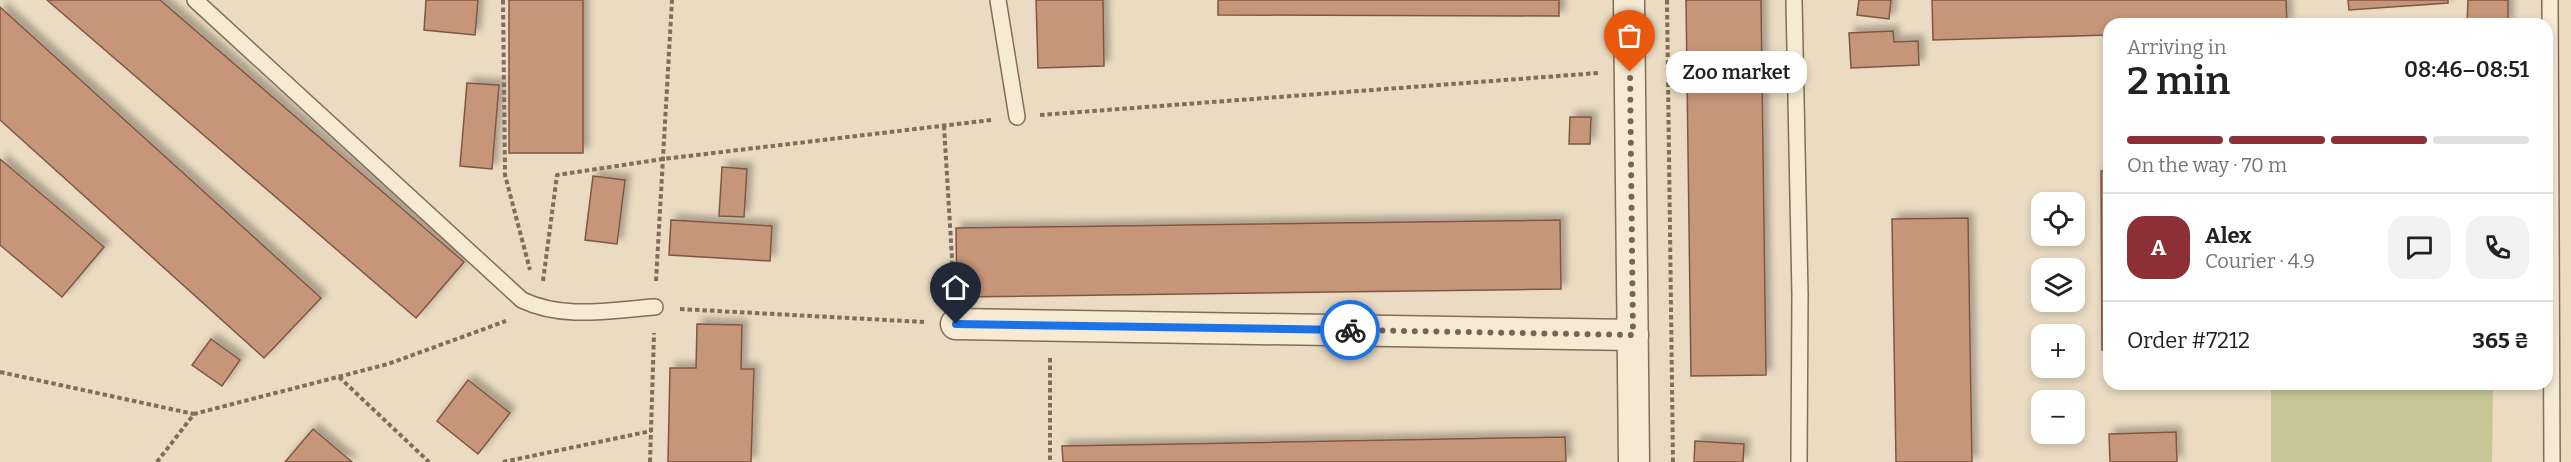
<!DOCTYPE html>
<meta charset="utf-8">
<style>
:root{--surface:#fff;--page:#f2f2f2;--text:#222;--muted:#767676;--line:#e0e0e0;--accent:#8d2f36}
body{margin:0;font-family:Bitter,serif;background:var(--page);color:var(--text);height:100vh;display:flex;flex-direction:column;font-size:22px;white-space:nowrap}
*{box-sizing:border-box;margin:0}
p{font-size:20px;color:var(--muted)}
.icon{flex:none;width:33px;height:33px;fill:none;stroke:currentColor;stroke-width:2;stroke-linecap:round;stroke-linejoin:round}
.map{position:relative;flex:1;overflow:hidden}
.side{position:absolute;left:2103px;top:18px;width:450px;height:372px;display:flex;flex-direction:column;background:var(--surface);border-radius:18px;box-shadow:0 3px 9px #0003}
.side>*{flex:none}
.buttons{position:absolute;left:2031px;top:192px;display:grid;gap:12px}
.buttons a{display:grid;place-items:center;width:54px;height:54px;border-radius:12px;background:var(--surface);box-shadow:0 3px 9px #0003;font-size:30px}
.pin{position:absolute;display:grid;place-items:center;width:51px;height:51px;color:#fff;margin:-62px -26px;border-radius:50% 50% 50% 0;rotate:-45deg;box-shadow:0 0 6px #0007}
.pin .icon{rotate:45deg}
.courier{position:absolute;display:grid;place-items:center;width:60px;height:60px;margin:-30px;border:4px solid #1a73e8;border-radius:50%;background:#fff;color:#222;box-shadow:0 2px 8px #0007}
.bubble{position:absolute;height:42px;border-radius:18px;background:var(--surface);box-shadow:0 3px 9px #0003;font-size:20px;font-weight:600;line-height:42px;text-align:center}
.overview em{font-style:normal;font-weight:600}
.overview div{display:flex;flex-direction:column-reverse}
.overview{display:flex;align-items:center;justify-content:space-between;height:102px;padding:0 24px}
h1{font-size:39px;font-weight:600;line-height:45px}
.bar{display:grid;grid-template-columns:repeat(4,1fr);gap:9px 6px;align-content:center;height:72px;padding:0 24px}
.bar i{height:8px;border-radius:4px;background:var(--line)}
.bar .current{background:var(--accent)}
.bar p{grid-column:span 4}
.line{display:flex;align-items:center;gap:15px;padding:0 24px;border-top:2px solid var(--line)}
.line div{flex:1}
.round{display:grid;place-items:center;flex:none;width:63px;height:63px;border-radius:18px;background:var(--page)}
.map>svg:first-child{display:block}
</style>
<div class="map">
<svg width="2571" height="462" viewBox="0 0 2571 462">
<defs>
<filter id="shadow"><feDropShadow dx="5.5" dy="-5.5" stdDeviation="3" flood-color="#0004"/></filter>
</defs>
<rect width="100%" height="100%" fill="#eadbc2"/>
<!-- green -->
<path fill="#c5c797" d="M 2271,384 L 2493,384 L 2492,462 L 2271,462 Z"/>
<!-- building -->
<g fill="#c6957a" stroke="#805742" stroke-width="1.5" filter="url(#shadow)">
<path d="M 47,0 L 160,0 L 464,262 L 416,318 Z"/>
<path d="M 426,0 L 478,0 L 475,35 L 424,30 Z"/>
<rect x="509" y="0" width="74" height="153"/>
<path d="M 1036,0 L 1103,0 L 1104,66 L 1038,68 Z"/>
<path d="M 1218,0 L 1559,0 L 1559,16 L 1218,15 Z"/>
<path d="M 1686,0 L 1761,0 L 1766,375 L 1691,376 Z"/>
<path d="M 1859,0 L 1891,0 L 1889,19 L 1857,15 Z"/>
<path d="M 1932,0 L 2286,0 L 2287,24 L 2109,24 L 2109,35 L 1933,40 Z"/>
<path d="M 2348,0 L 2448,0 L 2448,3 L 2349,10 Z"/>
<path d="M 2468,0 L 2508,0 L 2508,24 L 2467,24 Z"/>
<path d="M 0,7 L 321,298 L 264,358 L 0,120 Z"/>
<path d="M 1893,31 L 1894,42 L 1918,41 L 1919,65 L 1851,68 L 1849,33 Z"/>
<path d="M 467,83 L 499,85 L 492,169 L 460,166 Z"/>
<path d="M 1570,117 L 1591,117 L 1590,144 L 1569,144 Z"/>
<path d="M 0,159 L 104,247 L 62,297 L 0,245 Z"/>
<path d="M 722,167 L 747,169 L 744,217 L 719,216 Z"/>
<path d="M 2101,171 L 2109,171 L 2109,350 L 2102,350 Z"/>
<path d="M 593,176 L 625,180 L 617,244 L 585,240 Z"/>
<path d="M 1968,218 L 1972,462 L 1896,462 L 1892,219 Z"/>
<path d="M 671,220 L 772,226 L 770,261 L 669,255 Z"/>
<path d="M 1560,220 L 1561,289 L 957,297 L 956,228 Z"/>
<path d="M 697,324 L 742,325 L 741,369 L 754,369 L 751,462 L 668,462 L 670,368 L 696,368 Z"/>
<path d="M 211,339 L 240,360 L 222,386 L 192,365 Z"/>
<path d="M 468,380 L 510,413 L 478,454 L 437,421 Z"/>
<path d="M 313,429 L 352,462 L 285,462 Z"/>
<path d="M 2176,432 L 2177,462 L 2110,462 L 2109,434 Z"/>
<path d="M 1565,437 L 1566,462 L 1063,462 L 1062,446 Z"/>
<path d="M 1695,441 L 1744,444 L 1743,462 L 1694,462 Z"/>
</g>
<g fill="none" stroke-linecap="round" stroke-linejoin="round">
<!-- service casing -->
<g stroke="#826d5a" stroke-width="18">
<g id="service">
<path d="M 195,0 L 522,300 C 564,320 610,310 655,307"/>
<path d="M 998,0 L 1017,117"/>
<path d="M 1794,0 L 1800,295 L 1799,462"/>
<path d="M 2550,0 L 2552,462"/>
</g>
</g>
<!-- minor casing -->
<g stroke="#826d5a" stroke-width="33">
<g id="minor">
<path d="M 1629,0 L 1634,462"/>
<path d="M 956,324 L 1633,335"/>
</g>
</g>
<!-- path -->
<g stroke="#826d5a" stroke-width="4" stroke-dasharray="4.5 3" stroke-linecap="butt">
<path d="M 503,0 L 505,175 L 530,270"/>
<path d="M 1667,0 L 1673,462"/>
<path d="M 1040,115 L 1598,73"/>
<path d="M 944,126 L 954,291"/>
<path d="M 543,281 L 557,175 L 663,159 L 991,120"/>
<path d="M 656,281 L 672,0"/>
<path d="M 680,309 L 924,322"/>
<path d="M 1050,358 L 1050,462"/>
<path d="M 0,372 L 194,414"/>
<path d="M 339,377 L 429,462"/>
<path d="M 157,462 L 194,414 L 388,364 L 506,321"/>
<path d="M 503,462 L 651,431"/>
<path d="M 650,462 L 654,333"/>
</g>
<!-- service -->
<use href="#service" stroke="#f6ead4" stroke-width="15"/>
<!-- minor -->
<use href="#minor" stroke="#f6ead4" stroke-width="30"/>
</g>
<g fill="none" stroke-linecap="round" stroke-linejoin="round">
<!-- done -->
<path stroke="#736657" stroke-width="6" stroke-dasharray="0 10.8" d="M 1350,330 L 1633,335 L 1630,72"/>
<!-- route -->
<path stroke="#1a73e8" stroke-width="8" d="M 956,324 L 1350,330"/>
</g>
</svg>
<div class="buttons">
<a><svg class="icon" aria-label="locate" viewBox="0 0 24 24"><circle cx="12" cy="12" r="6"/><path d="M12 2v4M12 18v4M2 12h4M18 12h4"/></svg></a>
<a><svg class="icon" aria-label="layers" viewBox="0 0 24 24"><path d="M12 4l9 5-9 5-9-5zM3 14l9 5 9-5"/></svg></a>
<a>+</a>
<a>−</a>
</div>
<div class="pin" style="left:1630px;top:72px;background:#ea580c"><svg class="icon" aria-label="bag" viewBox="0 0 24 24"><path d="M5 8h14l-1 12H6zM9 8a3 3 0 0 1 6 0"/></svg></div>
<div class="pin" style="left:956px;top:324px;background:#1f2937"><svg class="icon" aria-label="home" viewBox="0 0 24 24"><path d="M3 11l9-7 9 7M6 9v11h12V9"/></svg></div>
<div class="courier" style="left:1350px;top:330px"><svg class="icon" aria-label="bike" viewBox="0 0 24 24"><circle cx="6" cy="16" r="4"/><circle cx="18" cy="16" r="4"/><path d="M6 16l4-8h5l3 8M10 8l3 8H6M13 5h3"/></svg></div>
<div class="bubble" style="left:1666px;top:51px;width:141px">Zoo market</div>
<section class="side">
<div class="overview"><div><h1>2 min</h1><p>Arriving in</p></div><em>08:46–08:51</em></div>
<div class="bar"><i class="current"></i><i class="current"></i><i class="current"></i><i></i><p>On the way · 70 m</p></div>
<div class="line" style="height:108px"><b class="round" style="background:var(--accent);color:#fff">A</b><div><b>Alex</b><p>Courier · 4.9</p></div><a class="round"><svg class="icon" aria-label="chat" viewBox="0 0 24 24"><path d="M4 5h16v11H9l-5 4z"/></svg></a><a class="round"><svg class="icon" aria-label="phone" viewBox="0 0 24 24"><path d="M5 4h4l2 5-3 2q2 4 5 5l2-3 5 2v4C11 20 4 13 5 4z"/></svg></a></div>
<div class="line" style="height:78px"><div>Order #7212</div><b>365 ₴</b></div>
</section>
</div>
